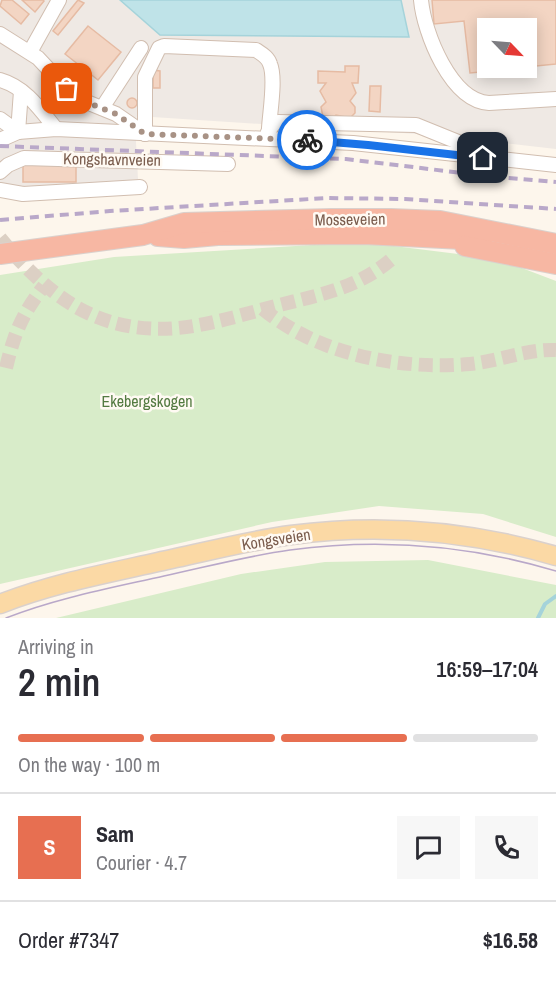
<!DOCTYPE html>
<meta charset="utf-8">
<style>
:root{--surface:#fff;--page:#f7f7f7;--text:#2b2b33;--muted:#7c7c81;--line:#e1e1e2;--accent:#e76f51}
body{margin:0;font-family:"Archivo Narrow",sans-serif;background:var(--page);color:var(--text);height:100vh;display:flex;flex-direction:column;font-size:22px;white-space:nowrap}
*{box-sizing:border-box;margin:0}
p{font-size:20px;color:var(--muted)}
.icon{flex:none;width:33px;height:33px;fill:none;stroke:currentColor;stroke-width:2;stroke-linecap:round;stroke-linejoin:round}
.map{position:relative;height:618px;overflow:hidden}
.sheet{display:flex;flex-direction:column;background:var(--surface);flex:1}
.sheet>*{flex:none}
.needle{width:39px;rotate:115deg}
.fabs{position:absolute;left:477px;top:18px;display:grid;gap:12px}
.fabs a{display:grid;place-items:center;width:60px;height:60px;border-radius:0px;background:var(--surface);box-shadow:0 3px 15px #0003;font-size:30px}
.pin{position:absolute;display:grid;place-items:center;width:51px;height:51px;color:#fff;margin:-26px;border-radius:12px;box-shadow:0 3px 9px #0006}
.courier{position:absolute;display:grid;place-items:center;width:60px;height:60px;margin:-30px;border:4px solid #1a73e8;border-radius:50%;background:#fff;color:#222;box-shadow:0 2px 8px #0007}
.summary em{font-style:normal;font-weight:600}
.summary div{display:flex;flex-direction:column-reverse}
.summary{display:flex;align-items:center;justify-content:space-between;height:102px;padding:0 18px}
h1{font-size:39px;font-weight:600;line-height:45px}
.bar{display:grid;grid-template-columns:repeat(4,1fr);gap:9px 6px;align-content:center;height:72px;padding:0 18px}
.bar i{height:8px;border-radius:4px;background:var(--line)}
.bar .active{background:var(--accent)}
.bar p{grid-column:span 4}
.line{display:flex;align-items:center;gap:15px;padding:0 18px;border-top:2px solid var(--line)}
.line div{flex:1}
.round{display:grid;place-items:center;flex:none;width:63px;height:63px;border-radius:0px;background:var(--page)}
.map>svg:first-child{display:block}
</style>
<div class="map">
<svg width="556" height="618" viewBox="0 0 556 618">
<rect width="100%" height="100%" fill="#fdf6ec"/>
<!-- industrial -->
<path fill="#efe9e4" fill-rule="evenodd" d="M 0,0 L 119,0 L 160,35 L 409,37 L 401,0 L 556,0 L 556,149 L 433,135 L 137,116 L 135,124 L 138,179 L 0,196 ZM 488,28 L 526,28 L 526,68 L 488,68 Z"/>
<!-- green -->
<g fill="#d8ecc9">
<path d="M 362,242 L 498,259 L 556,281 L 556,537 L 483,514 L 379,506 L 272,522 L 0,584 L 0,275 L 114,257 Z"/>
<path d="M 428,560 L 556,585 L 556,618 L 56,618 L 241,574 L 325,562 Z"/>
</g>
<!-- water -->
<path fill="#bfe3e8" stroke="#a5d3da" stroke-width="1.5" d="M 120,0 L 401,0 L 409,37 L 160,35 Z"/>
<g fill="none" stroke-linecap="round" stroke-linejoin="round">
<!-- stream -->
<path stroke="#a5d3da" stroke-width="4" d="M 538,618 L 545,604 L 556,596"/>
</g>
<!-- building -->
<g fill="#f3d5c3" stroke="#e6bba3" stroke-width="1.5">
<path d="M 2,0 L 12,0 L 29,14 L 21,24 L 0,6 Z"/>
<path d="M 22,0 L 43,0 L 44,1 L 35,12 Z"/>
<path d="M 78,0 L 84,3 L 58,35 L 53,31 Z"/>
<path d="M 432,0 L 556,0 L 556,64 L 526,67 L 526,28 L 488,28 L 488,68 L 524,68 L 470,73 L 464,21 L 434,24 Z"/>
<path d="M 88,26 L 121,52 L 98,80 L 65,54 Z"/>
<path d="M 345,66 L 359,66 L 358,83 L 352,83 L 356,93 L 350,101 L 355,107 L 355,113 L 350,118 L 336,115 L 332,119 L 323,117 L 321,107 L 326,102 L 320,91 L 326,83 L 318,83 L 318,71 L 345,72 Z"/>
<path d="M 153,70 L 160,71 L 160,88 L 153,88 Z"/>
<path d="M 370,86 L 381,86 L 380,112 L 369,111 Z"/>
<circle cx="132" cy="103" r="5"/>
<rect x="23" y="164" width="53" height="18"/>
</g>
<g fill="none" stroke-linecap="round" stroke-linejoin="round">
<!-- minor-tunnel -->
<g stroke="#dcd0c4" stroke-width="14" stroke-dasharray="14 7" stroke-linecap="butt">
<path d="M 0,238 C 48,296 98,335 178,328 C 211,325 244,314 276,306 C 321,294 357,289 393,258"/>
<path d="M 263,309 C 319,355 399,370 470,364 C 499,361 527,349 556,350"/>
<path d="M 6,368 C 14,334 22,314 44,286"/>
</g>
<!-- minor casing -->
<g stroke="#d1beb0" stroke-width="16">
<g id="minor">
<path d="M 421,0 C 424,33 451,101 489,103 L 556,99"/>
<path d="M 0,34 L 38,58 L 67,89 L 89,103 L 116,114 L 145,134"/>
<path d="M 30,52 L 59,0"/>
<path d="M 0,80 C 25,87 40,109 56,129"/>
<path d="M 102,108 L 141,48"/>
<path d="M 0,119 L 18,132"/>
<path d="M 18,132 L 21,91"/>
<path d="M 268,132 L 274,123 L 278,122 L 416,125 L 458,142 L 469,157"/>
<path d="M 145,134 L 145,77 L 159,48 L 164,46 L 256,50 C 262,54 268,57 270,64 C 276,78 270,111 269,128"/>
<path d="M 0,140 L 18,132 L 56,129 L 353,143 L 556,165"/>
<path d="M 0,172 L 8,165 L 24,158 L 228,164"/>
<path d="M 0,190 L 23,194 L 140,187"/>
</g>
</g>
<!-- major casing -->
<g stroke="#dad1cd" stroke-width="21">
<path id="major" d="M 0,604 C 51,584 104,574 158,562 C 202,553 246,541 291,535 C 380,523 470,531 556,556"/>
</g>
<!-- highway casing -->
<g stroke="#dad1cd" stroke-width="22">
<g id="highway">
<path d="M 158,236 L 184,238 L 218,235 L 364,234 L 482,240"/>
<path d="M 465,246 L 556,264"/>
<path d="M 0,254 L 143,235 L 184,223 L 331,219 L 391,219 L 440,221 L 556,244"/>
</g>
</g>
<!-- minor -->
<use href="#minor" stroke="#fff" stroke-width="14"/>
<!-- major -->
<use href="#major" stroke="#fbd9a5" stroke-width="18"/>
<!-- highway -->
<use href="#highway" stroke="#f7b7a3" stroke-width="20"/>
<!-- tram -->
<path stroke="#b9a8c9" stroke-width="1.5" d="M 6,618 C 57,598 111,588 164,576 C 206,567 247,556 290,550 C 380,538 469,545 556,571"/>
<!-- rail -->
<g stroke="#b9a8c9" stroke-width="4" stroke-dasharray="9 6" stroke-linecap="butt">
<path d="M 0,146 L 346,159 L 487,176 L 556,182"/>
<path d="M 0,220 L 110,211 L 327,198 L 405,199 L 556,209"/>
</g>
</g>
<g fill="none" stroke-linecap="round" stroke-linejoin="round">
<!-- done -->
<path stroke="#a89285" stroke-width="6" stroke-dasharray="0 10.8" d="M 67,89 L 89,103 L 116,114 L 145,134 L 307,140"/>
<!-- route -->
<path stroke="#1a73e8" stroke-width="8" d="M 307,140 L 368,145 L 483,158"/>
</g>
<g text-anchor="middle" stroke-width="5" stroke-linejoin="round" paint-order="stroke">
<!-- street labels -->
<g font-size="16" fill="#7a5c4d" stroke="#fffaf3">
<text transform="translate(112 159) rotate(1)" y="6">Kongshavnveien</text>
<text transform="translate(350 219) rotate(-1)" y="6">Mosseveien</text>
<text transform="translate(276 539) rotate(-9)" y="6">Kongsveien</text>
</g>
<!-- park labels -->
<g font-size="16" fill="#537a41" stroke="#fffaf3">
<text x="147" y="407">Ekebergskogen</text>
</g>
</g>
</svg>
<div class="fabs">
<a><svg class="needle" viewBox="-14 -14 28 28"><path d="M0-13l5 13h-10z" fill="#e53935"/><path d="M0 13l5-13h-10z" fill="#7c7c81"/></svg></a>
</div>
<div class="pin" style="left:67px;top:89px;background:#ea580c"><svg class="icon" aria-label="bag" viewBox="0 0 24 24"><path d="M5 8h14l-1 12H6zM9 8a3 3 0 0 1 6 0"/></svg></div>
<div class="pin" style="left:483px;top:158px;background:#1f2937"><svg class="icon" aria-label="home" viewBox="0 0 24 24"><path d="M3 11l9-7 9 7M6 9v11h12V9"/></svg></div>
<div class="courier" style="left:307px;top:140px"><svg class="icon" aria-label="bike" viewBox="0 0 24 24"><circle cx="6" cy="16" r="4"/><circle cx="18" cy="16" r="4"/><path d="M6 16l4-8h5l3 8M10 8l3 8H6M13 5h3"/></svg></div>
</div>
<section class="sheet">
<div class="summary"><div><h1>2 min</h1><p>Arriving in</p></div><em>16:59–17:04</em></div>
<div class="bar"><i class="active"></i><i class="active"></i><i class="active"></i><i></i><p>On the way · 100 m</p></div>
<div class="line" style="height:108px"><b class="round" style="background:var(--accent);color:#fff">S</b><div><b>Sam</b><p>Courier · 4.7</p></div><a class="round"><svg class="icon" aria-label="chat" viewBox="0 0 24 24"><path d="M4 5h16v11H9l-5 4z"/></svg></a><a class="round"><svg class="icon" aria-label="phone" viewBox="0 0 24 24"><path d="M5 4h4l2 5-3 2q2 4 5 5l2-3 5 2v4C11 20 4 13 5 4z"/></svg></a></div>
<div class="line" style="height:78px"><div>Order #7347</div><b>$16.58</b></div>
</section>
